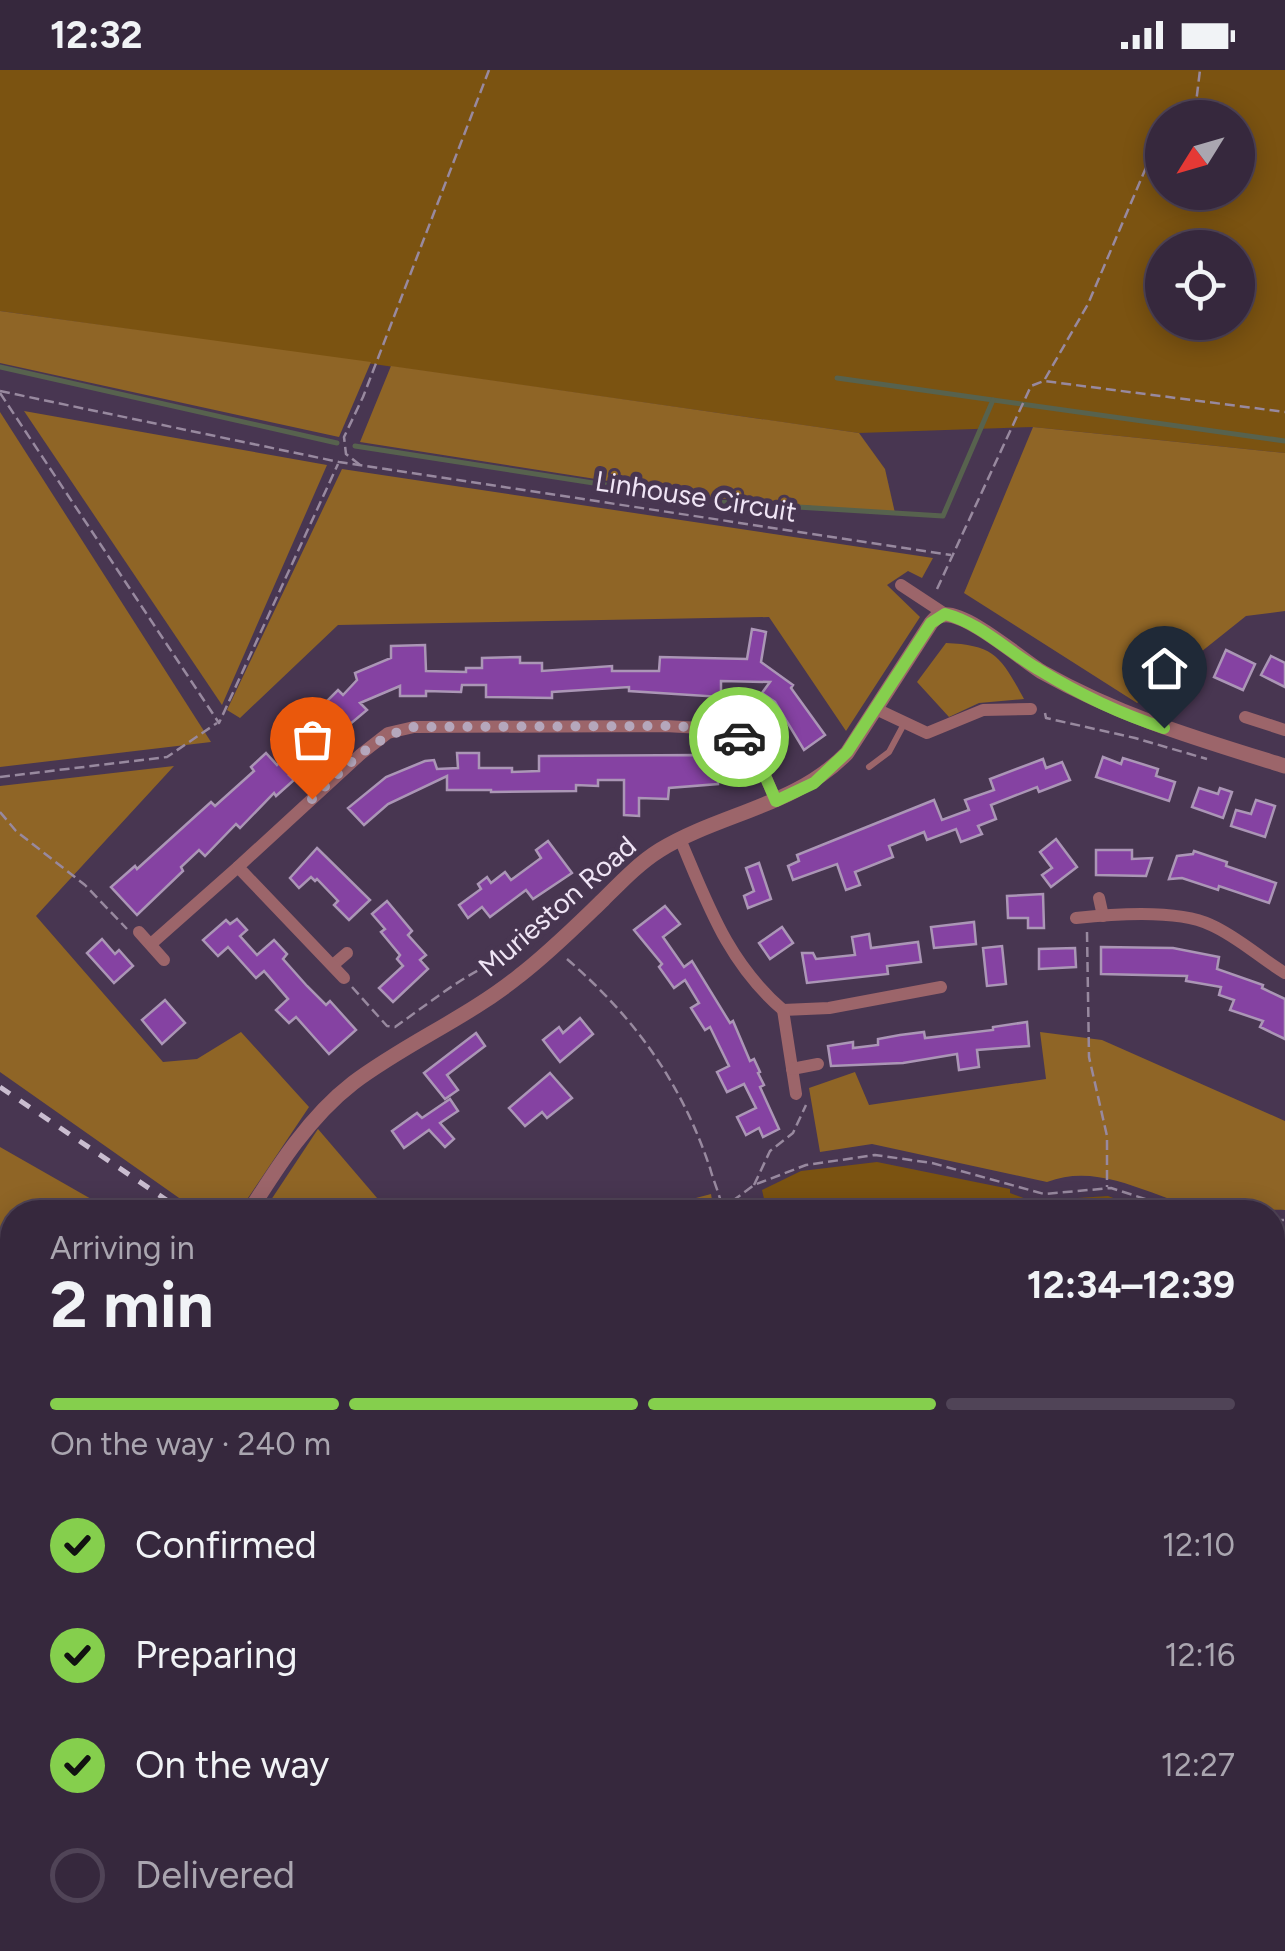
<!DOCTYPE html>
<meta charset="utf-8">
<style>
:root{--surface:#36283d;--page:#413448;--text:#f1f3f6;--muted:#aaa6b0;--line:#504457;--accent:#85cf4d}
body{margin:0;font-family:Figtree,sans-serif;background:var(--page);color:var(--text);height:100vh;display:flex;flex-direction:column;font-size:38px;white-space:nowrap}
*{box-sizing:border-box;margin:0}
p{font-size:32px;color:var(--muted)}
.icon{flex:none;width:55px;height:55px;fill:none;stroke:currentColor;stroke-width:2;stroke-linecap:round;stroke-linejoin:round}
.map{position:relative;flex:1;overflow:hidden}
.side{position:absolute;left:0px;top:1130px;width:1285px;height:752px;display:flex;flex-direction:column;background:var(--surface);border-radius:40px 40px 0 0;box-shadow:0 5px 25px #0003,0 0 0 2px var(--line)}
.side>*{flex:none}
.needle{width:65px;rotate:233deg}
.controls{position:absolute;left:1145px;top:30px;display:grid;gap:20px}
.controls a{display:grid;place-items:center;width:110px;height:110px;border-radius:50%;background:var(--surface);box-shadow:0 5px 25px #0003,0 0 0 2px var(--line);font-size:50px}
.pin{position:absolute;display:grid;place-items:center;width:85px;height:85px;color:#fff;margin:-102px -42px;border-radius:50% 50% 50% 0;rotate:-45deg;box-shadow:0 0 10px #0007}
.pin .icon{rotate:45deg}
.courier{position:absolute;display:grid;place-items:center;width:100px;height:100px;margin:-50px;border:8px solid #85cf4d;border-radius:50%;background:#fff;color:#222;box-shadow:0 2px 12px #0007}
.headline em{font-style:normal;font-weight:700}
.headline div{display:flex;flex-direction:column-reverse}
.headline{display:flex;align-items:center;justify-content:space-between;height:170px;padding:0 50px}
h1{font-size:65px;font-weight:700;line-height:75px}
.bar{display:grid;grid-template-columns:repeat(4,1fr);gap:15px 10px;align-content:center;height:120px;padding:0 50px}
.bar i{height:12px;border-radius:8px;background:var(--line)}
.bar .current{background:var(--accent)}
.bar p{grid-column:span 4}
ol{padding:0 50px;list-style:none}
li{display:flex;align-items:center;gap:30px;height:110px}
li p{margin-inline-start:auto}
li .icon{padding:10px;border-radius:50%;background:var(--accent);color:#111;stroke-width:4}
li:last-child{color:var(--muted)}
li i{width:55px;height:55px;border:5px solid var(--line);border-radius:50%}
.status{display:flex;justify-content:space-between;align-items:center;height:70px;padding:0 50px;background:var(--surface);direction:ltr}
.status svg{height:28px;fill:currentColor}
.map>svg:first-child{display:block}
</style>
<div class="status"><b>12:32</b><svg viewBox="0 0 49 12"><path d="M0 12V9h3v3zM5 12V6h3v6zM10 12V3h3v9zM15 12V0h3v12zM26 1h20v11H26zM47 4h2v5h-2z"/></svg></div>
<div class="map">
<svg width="1285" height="1881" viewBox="0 0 1285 1881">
<rect width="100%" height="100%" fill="#483651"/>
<!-- green -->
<g fill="#7b5311" fill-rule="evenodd">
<path d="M 0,0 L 1285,0 L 1285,383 L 1033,357 L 859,363 L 0,241 ZM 1162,48 L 1238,48 L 1238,122 L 1162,122 ZM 1162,178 L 1238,178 L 1238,252 L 1162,252 Z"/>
<path d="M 877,1092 L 1010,1119 L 1010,1123 L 1032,1131 L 1108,1126 L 1151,1142 L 767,1142 L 762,1120 L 801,1101 Z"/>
<path d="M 1272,1675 L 1285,1679 L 1285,1763 L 1273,1758 Z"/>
</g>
<!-- forest -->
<g fill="#8f6526">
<path d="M 0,241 L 371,292 L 339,367 L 0,293 Z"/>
<path d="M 391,296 L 859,363 L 885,399 L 895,443 L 717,428 L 360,372 Z"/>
<path d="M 24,341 L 327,395 L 222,635 Z"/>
<path d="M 0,342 L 211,672 L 0,697 Z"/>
<path d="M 1033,357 L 1285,383 L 1285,541 L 1246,546 L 1137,633 L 964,523 Z"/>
<path d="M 342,399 L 933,488 L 922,508 L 908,501 L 887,515 L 920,547 L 846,661 L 769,547 L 338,555 L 240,648 L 227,640 Z"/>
<path d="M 946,573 C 995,575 1001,587 1024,629 L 979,633 L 949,647 L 917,612 Z"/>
<path d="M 174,696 L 36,846 L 163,992 L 197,989 L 241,962 L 309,1037 L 242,1137 L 233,1142 L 199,1142 L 0,1002 L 0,716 Z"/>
<path d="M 1040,962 L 1102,970 L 1285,1051 L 1285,1140 C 1264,1138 1244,1145 1222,1142 C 1163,1137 1107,1089 1047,1112 L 872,1074 L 820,1082 L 809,1018 L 855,1002 L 869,1035 L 1046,1009 Z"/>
<path d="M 318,1059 L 389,1142 L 263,1142 Z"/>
<path d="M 0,1077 L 114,1142 L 12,1142 L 12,1346 L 0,1344 Z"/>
<path d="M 711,1124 L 714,1142 L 643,1142 Z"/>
<path d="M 1285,1218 L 1285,1357 L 1282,1379 L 1273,1375 L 1272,1219 Z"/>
<path d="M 0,1371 L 12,1372 L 12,1586 L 0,1582 Z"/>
<path d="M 12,1605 L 12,1687 L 0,1666 L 0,1611 Z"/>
<path d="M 12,1820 L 12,1870 L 76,1870 L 75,1881 L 17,1881 L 3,1861 Z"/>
<path d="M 157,1870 L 246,1870 L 245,1881 L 156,1881 Z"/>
</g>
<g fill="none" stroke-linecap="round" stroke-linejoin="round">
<!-- stream -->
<g stroke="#57624e" stroke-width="5">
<path d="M 0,297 L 337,373"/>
<path d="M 837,308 L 1285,371"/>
<path d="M 355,376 L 716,432 L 943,446 L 993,330"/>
<path d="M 1272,1211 L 1285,1211"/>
<path d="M 0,1518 L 12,1521"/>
<path d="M 1272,1739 L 1285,1745"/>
</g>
</g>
<!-- building -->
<g fill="#8542a2" stroke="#ab96b6" stroke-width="2.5">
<path d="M 752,559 L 766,562 L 761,592 L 793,615 L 791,618 L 825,665 L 804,680 L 775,632 L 762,623 L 770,612 L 721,611 L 721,627 L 629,621 L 629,617 L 552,622 L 552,628 L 486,627 L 486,615 L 462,615 L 461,622 L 426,621 L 426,626 L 400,626 L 400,616 L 360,633 L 367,640 L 289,705 L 294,710 L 276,726 L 274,723 L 240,758 L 236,754 L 205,786 L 199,780 L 181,797 L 183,801 L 137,845 L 111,817 L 135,796 L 137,799 L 211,732 L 215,736 L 254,701 L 251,697 L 266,683 L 277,695 L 322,653 L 314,644 L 338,620 L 343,625 L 357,610 L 355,603 L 391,588 L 391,576 L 425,575 L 426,601 L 466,602 L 466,598 L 482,598 L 482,588 L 520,587 L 520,593 L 542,593 L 542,601 L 612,596 L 612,601 L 659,601 L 660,587 L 747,589 Z"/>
<path d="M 1226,580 L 1255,594 L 1243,620 L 1214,607 Z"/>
<path d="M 1271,586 L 1285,593 L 1285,617 L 1261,605 Z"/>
<path d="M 457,683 L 479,683 L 479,698 L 512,698 L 512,702 L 539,701 L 539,686 L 698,685 L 697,689 L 718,689 L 718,714 L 669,718 L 668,729 L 639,728 L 639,746 L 624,745 L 624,710 L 598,710 L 598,716 L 576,715 L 576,721 L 491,722 L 491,720 L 447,720 L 447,706 L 388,734 L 364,755 L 348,738 L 386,707 L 425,691 L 434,690 L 437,699 L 458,698 Z"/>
<path d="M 1103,687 L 1121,694 L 1123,688 L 1158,699 L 1156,706 L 1175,712 L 1169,731 L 1096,707 Z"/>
<path d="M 1043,689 L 1046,698 L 1062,692 L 1070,710 L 1039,722 L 1037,717 L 991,735 L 996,749 L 978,756 L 982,764 L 961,772 L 956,759 L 927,770 L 924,762 L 889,776 L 893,787 L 855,802 L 860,815 L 846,820 L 837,794 L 793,810 L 788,796 L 799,791 L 797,785 L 934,730 L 942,750 L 969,740 L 965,730 L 994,720 L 990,709 Z"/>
<path d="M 1199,718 L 1218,724 L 1220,718 L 1232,722 L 1223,748 L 1192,737 Z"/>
<path d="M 1256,730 L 1275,736 L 1265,767 L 1231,756 L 1236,740 L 1251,744 Z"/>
<path d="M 1056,769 L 1077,797 L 1051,817 L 1042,805 L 1052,798 L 1040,782 Z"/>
<path d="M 548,771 L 572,803 L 533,829 L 526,820 L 490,847 L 482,837 L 468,848 L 459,835 L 481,819 L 478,814 L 487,807 L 491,813 L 505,802 L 511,810 L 541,788 L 536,780 Z"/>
<path d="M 317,778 L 370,830 L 349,850 L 334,835 L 338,831 L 317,809 L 315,811 L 311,807 L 299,818 L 290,808 Z"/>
<path d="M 1096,780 L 1132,780 L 1132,789 L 1152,788 L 1146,806 L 1096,805 Z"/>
<path d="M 1194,781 L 1227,792 L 1226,796 L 1276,813 L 1269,833 L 1219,816 L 1218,820 L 1182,808 L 1169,809 L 1177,786 L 1193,784 Z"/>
<path d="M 759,793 L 771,829 L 748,838 L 744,826 L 754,821 L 746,798 Z"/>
<path d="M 1043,824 L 1044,858 L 1028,858 L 1028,848 L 1008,848 L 1007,826 Z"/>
<path d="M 387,831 L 412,861 L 408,865 L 426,885 L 420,890 L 428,899 L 393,932 L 379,918 L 403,896 L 397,889 L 400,885 L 381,862 L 385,859 L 372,844 Z"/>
<path d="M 665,836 L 680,854 L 663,867 L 684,897 L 692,891 L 730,953 L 733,951 L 750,991 L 754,989 L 760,1002 L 758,1003 L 764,1015 L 760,1017 L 779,1059 L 763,1067 L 759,1058 L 746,1065 L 737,1047 L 756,1038 L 744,1014 L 727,1022 L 717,1002 L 729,996 L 710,957 L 705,960 L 691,938 L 699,933 L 685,910 L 674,918 L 659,897 L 662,894 L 634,860 Z"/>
<path d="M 237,849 L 247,860 L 240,866 L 257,885 L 274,870 L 287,884 L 283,889 L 307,916 L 326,935 L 330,931 L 356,960 L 329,984 L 296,947 L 289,953 L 276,940 L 288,929 L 264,901 L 256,908 L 228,877 L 218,886 L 203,870 L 226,850 L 230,854 Z"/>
<path d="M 974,852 L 976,874 L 934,878 L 931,857 Z"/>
<path d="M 782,857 L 793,873 L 770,889 L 759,873 Z"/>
<path d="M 869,864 L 871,878 L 918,872 L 921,892 L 887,896 L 888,904 L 807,913 L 802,883 L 813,883 L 816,889 L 855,885 L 852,867 Z"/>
<path d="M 102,869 L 115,884 L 119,880 L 133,896 L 114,913 L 87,883 Z"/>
<path d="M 1002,876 L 1006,914 L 987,916 L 983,878 Z"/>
<path d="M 1101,877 L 1173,878 L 1219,887 L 1217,899 L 1263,915 L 1262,918 L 1285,929 L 1285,969 L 1260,957 L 1263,951 L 1230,940 L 1234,930 L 1219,925 L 1221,917 L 1186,911 L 1187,906 L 1101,904 Z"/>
<path d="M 1075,878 L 1076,897 L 1039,899 L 1039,879 Z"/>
<path d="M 165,930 L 185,953 L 162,974 L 142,950 Z"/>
<path d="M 580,948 L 593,964 L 560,992 L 543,970 L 559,957 L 563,963 Z"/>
<path d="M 1027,952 L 1029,976 L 977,980 L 979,997 L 959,1000 L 957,984 L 903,993 L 831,996 L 828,976 L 853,972 L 853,978 L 878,975 L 878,969 L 900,965 L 924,962 L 925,968 L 993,960 L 993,957 Z"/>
<path d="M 476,963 L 485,976 L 447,1005 L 458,1020 L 445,1029 L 424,1003 Z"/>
<path d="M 550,1003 L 572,1028 L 547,1048 L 542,1042 L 525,1056 L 509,1038 Z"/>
<path d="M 450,1029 L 458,1041 L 440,1053 L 454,1069 L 445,1077 L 429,1060 L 404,1078 L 392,1061 L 417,1043 L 422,1048 Z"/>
</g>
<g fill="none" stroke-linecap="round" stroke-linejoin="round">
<!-- path -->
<g stroke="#98899f" stroke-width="2.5" stroke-dasharray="10 5" stroke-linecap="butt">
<path d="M 1178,48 L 1196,33 L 1200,0"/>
<path d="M 1045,309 L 1088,234 L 1162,60"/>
<path d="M 0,321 L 339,392 L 951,485"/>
<path d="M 0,323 L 219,653 L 338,394"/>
<path d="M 360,395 L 346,384 L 344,367 L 363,327 L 489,0"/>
<path d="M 937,519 L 1031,316 L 1044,311 L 1285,342"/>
<path d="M 1045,643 L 1046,648 L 1135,668 L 1207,689"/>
<path d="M 0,707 L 167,687 L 217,653"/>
<path d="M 0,742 L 16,761 L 85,815 L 127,859"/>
<path d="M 1087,862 L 1089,987 L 1107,1066 L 1107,1117"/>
<path d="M 567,889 C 635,948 681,1012 710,1098 C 714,1113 721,1127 723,1142"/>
<path d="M 352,917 L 387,956 L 395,957 C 434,930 474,895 521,883"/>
<path d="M 754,1115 L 770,1081 L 793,1063 L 806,1035"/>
<path d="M 705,1142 L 723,1138 L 754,1115 L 806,1095 L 875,1085 L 932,1093 L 1044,1124 L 1111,1118 L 1186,1142"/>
<path d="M 1274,1150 L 1285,1150"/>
<path d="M 1272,1151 L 1285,1167"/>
<path d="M 1272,1257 L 1285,1241"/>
<path d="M 1272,1347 L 1285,1349"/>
<path d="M 0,1555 L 12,1559"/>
<path d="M 901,1870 L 902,1881"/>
<path d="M 202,1881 L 204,1870"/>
<path d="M 251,1881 L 252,1870"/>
<path d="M 485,1881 L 487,1870"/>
</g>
<!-- service -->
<g stroke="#9c656a" stroke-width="6">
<path d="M 869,697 L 889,682 L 904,654"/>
<path d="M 0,1840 L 12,1837"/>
<path d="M 1050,1881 L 1053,1870"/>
</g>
<!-- minor -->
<g stroke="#9c656a" stroke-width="12">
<path d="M 901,515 L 945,544"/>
<path d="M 876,639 L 927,663 L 983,640 L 1031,639"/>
<path d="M 1245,647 L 1285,660"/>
<path d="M 680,769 C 708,835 728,893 783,940 L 829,938 L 941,917"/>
<path d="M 1099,828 L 1103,846"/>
<path d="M 1076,848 C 1113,844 1178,839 1211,855 C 1238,867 1260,888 1285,903"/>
<path d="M 139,862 L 164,890"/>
<path d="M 151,874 L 238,797"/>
<path d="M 333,895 L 347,883"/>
<path d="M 344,908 L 238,797 L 361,684 L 388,663 L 414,657 L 665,656 L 720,659 L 738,666 L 753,678 L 776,731"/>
<path d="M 783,940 L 796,1024"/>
<path d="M 792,999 L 818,994"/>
<path d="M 1272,1655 L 1285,1659"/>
<path d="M 681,1870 L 720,1881"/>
<path d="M 331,1881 L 332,1870"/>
<path d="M 825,1881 L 827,1870"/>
</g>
<!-- tertiary -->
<g stroke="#9c656a" stroke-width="15">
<path d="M 249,1142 C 278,1096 309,1047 353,1013 C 406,973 467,948 519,906 C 549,883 576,856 603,830 C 621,812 639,793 660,780 C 721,743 796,736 847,683 L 931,553 C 935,549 937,545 943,545 C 966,541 1021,589 1042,602 C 1122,647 1198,669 1285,696"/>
<path d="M 0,1359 L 12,1360"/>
<path d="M 992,1870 L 1032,1881"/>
</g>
<!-- rail -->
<g stroke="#cabdd0" stroke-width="5" stroke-dasharray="12 12" stroke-linecap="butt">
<path d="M 0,1017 L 184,1142"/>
<path d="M 1272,1769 L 1285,1774"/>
</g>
</g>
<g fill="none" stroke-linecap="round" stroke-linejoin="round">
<!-- done -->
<path stroke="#b5a7bc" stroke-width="10" stroke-dasharray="0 18" d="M 312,729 C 343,700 371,667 414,657 L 666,656 L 720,658 L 739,667"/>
<!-- route -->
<path stroke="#85cf4d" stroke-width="12" d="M 739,667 L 753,678 L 776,731 L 814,713 L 847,682 L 931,553 L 945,544 C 980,553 1007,581 1038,599 C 1077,623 1120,644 1164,658"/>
</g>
<g text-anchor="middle" stroke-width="10" stroke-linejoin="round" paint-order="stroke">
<!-- street labels -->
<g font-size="28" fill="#efe4f5" stroke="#483651">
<text transform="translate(696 426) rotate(9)" y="10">Linhouse Circuit</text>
<text transform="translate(557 836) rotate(-41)" y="10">Murieston Road</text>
</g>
</g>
</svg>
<div class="controls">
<a><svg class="needle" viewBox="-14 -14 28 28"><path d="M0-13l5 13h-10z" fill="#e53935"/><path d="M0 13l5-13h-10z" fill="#aaa6b0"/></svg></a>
<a><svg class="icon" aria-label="locate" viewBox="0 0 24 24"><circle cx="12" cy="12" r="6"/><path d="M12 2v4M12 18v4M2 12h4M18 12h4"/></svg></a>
</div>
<div class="pin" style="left:312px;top:729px;background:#ea580c"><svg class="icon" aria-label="bag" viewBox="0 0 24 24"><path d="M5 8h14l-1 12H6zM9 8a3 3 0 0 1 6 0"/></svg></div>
<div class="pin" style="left:1164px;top:658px;background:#1f2937"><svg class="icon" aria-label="home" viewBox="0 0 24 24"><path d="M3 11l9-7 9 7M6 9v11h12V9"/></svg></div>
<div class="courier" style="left:739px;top:667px"><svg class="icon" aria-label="car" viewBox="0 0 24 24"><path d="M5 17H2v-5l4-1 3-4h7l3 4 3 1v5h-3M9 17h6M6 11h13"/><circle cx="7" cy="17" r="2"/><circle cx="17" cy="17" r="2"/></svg></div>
<section class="side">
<div class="headline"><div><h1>2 min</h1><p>Arriving in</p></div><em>12:34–12:39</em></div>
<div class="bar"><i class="current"></i><i class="current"></i><i class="current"></i><i></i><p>On the way · 240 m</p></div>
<ol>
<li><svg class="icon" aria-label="check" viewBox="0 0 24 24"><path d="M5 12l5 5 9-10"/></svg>Confirmed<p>12:10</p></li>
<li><svg class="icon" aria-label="check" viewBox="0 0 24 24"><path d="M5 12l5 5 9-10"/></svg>Preparing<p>12:16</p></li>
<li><svg class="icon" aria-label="check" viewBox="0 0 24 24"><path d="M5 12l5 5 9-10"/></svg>On the way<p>12:27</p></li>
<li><i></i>Delivered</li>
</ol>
</section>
</div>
